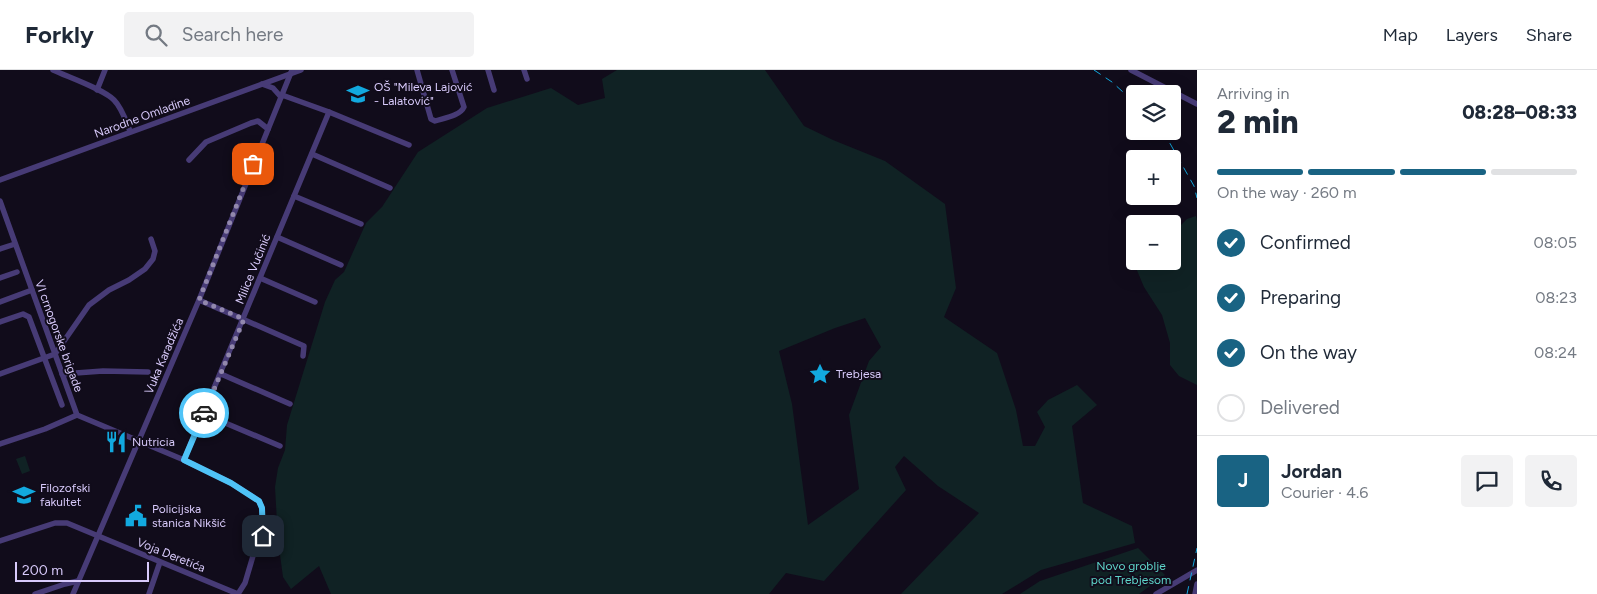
<!DOCTYPE html>
<meta charset="utf-8">
<style>
:root{--surface:#fff;--page:#f2f2f3;--text:#1f2937;--muted:#747a83;--line:#e0e1e3;--accent:#196383}
body{margin:0;font-family:Figtree,sans-serif;background:var(--page);color:var(--text);height:100vh;display:flex;flex-direction:column;font-size:19px;white-space:nowrap}
*{box-sizing:border-box;margin:0}
p{font-size:16px;color:var(--muted)}
.icon{flex:none;width:28px;height:28px;fill:none;stroke:currentColor;stroke-width:2;stroke-linecap:round;stroke-linejoin:round}
.map{position:relative;flex:1;overflow:hidden}
.drawer{display:flex;flex-direction:column;background:var(--surface);width:400px}
.drawer>*{flex:none}
.buttons{position:absolute;left:1126px;top:15px;display:grid;gap:10px}
.buttons a{display:grid;place-items:center;width:55px;height:55px;border-radius:5px;background:var(--surface);box-shadow:0 5px 20px #0002;font-size:25px}
.scale{position:absolute;left:15px;bottom:12px;width:134px;box-sizing:border-box;padding-left:5px;border:2px solid #d8cafb;border-top:0;font-size:14px;line-height:18px;white-space:nowrap;color:#d8cafb;-webkit-text-stroke:4px #110c1b;paint-order:stroke}
.pin{position:absolute;display:grid;place-items:center;width:42px;height:42px;color:#fff;margin:-21px;border-radius:10px;box-shadow:0 2px 8px #0006}
.courier{position:absolute;display:grid;place-items:center;width:50px;height:50px;margin:-25px;border:4px solid #4fc3f7;border-radius:50%;background:#fff;color:#222;box-shadow:0 1px 6px #0007}
.head em{font-style:normal;font-weight:800}
.head div{display:flex;flex-direction:column-reverse}
.head{display:flex;align-items:center;justify-content:space-between;height:85px;padding:0 20px}
h1{font-size:32px;font-weight:800;line-height:38px}
.bar{display:grid;grid-template-columns:repeat(4,1fr);gap:8px 5px;align-content:center;height:60px;padding:0 20px}
.bar i{height:6px;border-radius:4px;background:var(--line)}
.bar .current{background:var(--accent)}
.bar p{grid-column:span 4}
.line{display:flex;align-items:center;gap:12px;padding:0 20px;border-top:1px solid var(--line)}
.line div{flex:1}
.round{display:grid;place-items:center;flex:none;width:52px;height:52px;border-radius:5px;background:var(--page)}
ol{padding:0 20px;list-style:none}
li{display:flex;align-items:center;gap:15px;height:55px}
li p{margin-inline-start:auto}
li .icon{padding:5px;border-radius:50%;background:var(--accent);color:#fff;stroke-width:4}
li:last-child{color:var(--muted)}
li i{width:28px;height:28px;border:2px solid var(--line);border-radius:50%}
header{display:flex;align-items:center;gap:30px;box-sizing:border-box;height:70px;padding:0 25px;background:var(--surface);border-bottom:1px solid var(--line)}
header strong{font-size:24px}
nav{display:flex;gap:28px;margin-inline-start:auto;font-size:18px}
.search{width:350px;height:45px;background:var(--page);display:flex;align-items:center;gap:12px;box-sizing:border-box;padding:0 18px;border-radius:5px;color:var(--muted);font-size:19px}
main{display:flex;flex:1;min-height:0}
.map>svg:first-child{display:block}
</style>
<header>
<strong>Forkly</strong>
<div class="search"><svg class="icon" aria-label="search" viewBox="0 0 24 24"><circle cx="10" cy="10" r="6"/><path d="M15 15l6 6"/></svg>Search here</div>
<nav><a>Map</a><a>Layers</a><a>Share</a></nav>
</header>
<main>
<div class="map">
<svg width="1197" height="524" viewBox="0 0 1197 524">
<rect width="100%" height="100%" fill="#110c1b"/>
<!-- green -->
<g fill="#102224" fill-rule="evenodd">
<path d="M 617,0 L 765,0 L 804,56 L 833,70 L 885,91 L 945,134 L 956,218 L 944,247 L 997,283 L 1016,340 L 1023,376 L 1035,376 L 1045,357 L 1037,342 L 1048,330 L 1077,315 L 1097,335 L 1072,356 L 1083,433 L 1132,456 L 1135,473 L 1041,500 L 1002,524 L 901,524 L 979,443 L 938,416 L 904,386 L 895,397 L 906,420 L 824,511 L 786,503 L 769,524 L 331,524 L 319,496 L 291,519 L 283,507 L 278,470 L 275,417 L 278,398 L 285,380 L 287,355 L 325,232 L 335,210 L 344,202 L 366,153 L 382,137 L 418,82 L 487,38 L 551,18 L 578,35 L 605,28 L 602,9 ZM 865,248 L 881,277 L 869,291 L 849,345 L 859,419 L 808,455 L 792,334 L 779,281 L 835,258 Z"/>
<path d="M 1196,146 L 1197,151 L 1197,315 L 1179,306 L 1170,295 L 1170,273 L 1162,245 L 1144,217 L 1136,198 L 1140,191 L 1172,191 L 1173,163 L 1187,149 Z"/>
<path d="M 25,386 L 30,401 L 22,404 L 16,389 Z"/>
<path d="M 1138,478 L 1165,505 L 1139,524 L 1020,524 L 1040,511 Z"/>
</g>
<g fill="none" stroke-linecap="round" stroke-linejoin="round">
<!-- minor -->
<g stroke="#473b76" stroke-width="5.5">
<path d="M 53,0 C 68,7 103,19 114,30 C 122,38 126,51 130,61"/>
<path d="M 417,0 L 431,49 L 435,51 C 444,48 460,46 464,37 L 452,0"/>
<path d="M 488,0 L 494,20"/>
<path d="M 524,0 L 527,9"/>
<path d="M 1131,0 L 1197,34"/>
<path d="M 262,14 L 273,18 L 281,27"/>
<path d="M 97,20 L 105,0"/>
<path d="M 282,25 L 329,42 L 409,75"/>
<path d="M 312,84 L 390,118"/>
<path d="M 189,90 L 206,72 L 251,53 L 258,51 L 268,59"/>
<path d="M 0,110 L 301,0"/>
<path d="M 294,126 L 361,154"/>
<path d="M 0,131 L 77,345 L 184,390 L 231,413 L 259,431 L 262,438 L 263,466 L 253,486 L 245,513 L 238,524"/>
<path d="M 277,167 L 341,195"/>
<path d="M 0,179 L 15,174"/>
<path d="M 0,208 L 17,202"/>
<path d="M 260,208 L 315,232"/>
<path d="M 199,230 L 304,276 L 303,286"/>
<path d="M 0,232 L 32,220"/>
<path d="M 0,252 L 23,244 L 29,247 L 62,335"/>
<path d="M 0,304 L 55,284 L 89,235 L 109,220 L 129,210 L 145,199 L 153,189 L 155,181 L 151,169"/>
<path d="M 62,304 L 103,301 L 148,302"/>
<path d="M 221,304 L 290,334"/>
<path d="M 204,344 L 280,376"/>
<path d="M 0,374 L 45,359 L 77,345"/>
<path d="M 184,390 L 329,42"/>
<path d="M 0,471 L 55,453 L 67,453 L 238,524"/>
<path d="M 35,524 L 65,514 L 78,511"/>
<path d="M 73,524 L 199,230 L 292,0"/>
<path d="M 149,524 L 160,492"/>
<path d="M 1156,524 L 1197,500"/>
<path d="M 1195,524 L 1197,514"/>
</g>
<!-- rail -->
<g stroke="#12a9df" stroke-width="1" stroke-dasharray="8 6" stroke-linecap="butt">
<path d="M 1094,0 L 1112,12 L 1135,33"/>
<path d="M 1163,61 L 1194,116 L 1197,128"/>
<path d="M 1187,524 L 1197,478"/>
</g>
</g>
<g fill="none" stroke-linecap="round" stroke-linejoin="round">
<!-- done -->
<path stroke="#9288ad" stroke-width="5" stroke-dasharray="0 9" d="M 204,343 L 244,249 L 199,230 L 253,94"/>
<!-- route -->
<path stroke="#4fc3f7" stroke-width="6" d="M 204,343 L 184,390 L 231,413 L 259,431 L 262,438 L 263,466"/>
</g>
<!-- icons -->
<defs>
<g id="school-bare" transform="scale(1.725)"><path d="M0-5L7-2L0 1L-7-2ZM-4 1L0 2.5L4 1V4Q0 6-4 4Z" fill="#12a9df" stroke="#110c1b" stroke-width="2.5" paint-order="stroke"/></g>
<g id="sight-bare" transform="scale(1.725)"><path d="M0-6L1.8-2.2L6-1.7L2.9 1.2L3.7 5.4L0 3.3L-3.7 5.4L-2.9 1.2L-6-1.7L-1.8-2.2Z" fill="#12a9df" stroke="#110c1b" stroke-width="2.5" paint-order="stroke"/></g>
<g id="restaurant-bare" transform="scale(1.725)"><path d="M-5-6h1v4h1v-4h1v4h1v-4h1v5L-1.5 .5V6h-2V.5L-5-1ZM5-6V6H3V1.5H1.5Q1.5-4 5-6Z" fill="#12a9df" stroke="#110c1b" stroke-width="2.5" paint-order="stroke"/></g>
<g id="university-bare" transform="scale(1.725)"><path d="M0-5L7-2L0 1L-7-2ZM-4 1L0 2.5L4 1V4Q0 6-4 4Z" fill="#12a9df" stroke="#110c1b" stroke-width="2.5" paint-order="stroke"/></g>
<g id="civic-bare" transform="scale(1.725)"><path d="M-.6-6.5H3V-4.5H.6V-3L4-1V1h2V6H-6V1h2V-1L-.6-3ZM-1.2 2.5V6h2.4V2.5Z" fill="#12a9df" stroke="#110c1b" stroke-width="2.5" paint-order="stroke"/></g>
</defs>
<g fill-rule="evenodd">
<use href="#school-bare" x="358" y="24"/>
<use href="#sight-bare" x="820" y="304"/>
<use href="#restaurant-bare" x="116" y="372"/>
<use href="#university-bare" x="24" y="425"/>
<use href="#civic-bare" x="136" y="446"/>
</g>
<g text-anchor="middle" stroke-width="4" stroke-linejoin="round" paint-order="stroke">
<!-- poi labels -->
<g font-size="12" fill="#d8cafb" stroke="#110c1b" text-anchor="start">
<text x="374" y="21">OŠ "Mileva Lajović<tspan x="374" dy="14">- Lalatović"</tspan></text>
<text x="836" y="308">Trebjesa</text>
<text x="132" y="376">Nutricia</text>
<text x="40" y="422">Filozofski<tspan x="40" dy="14">fakultet</tspan></text>
<text x="152" y="443">Policijska<tspan x="152" dy="14">stanica Nikšić</tspan></text>
</g>
<!-- street labels -->
<g font-size="12" fill="#d8cafb" stroke="#110c1b">
<text transform="translate(142 47) rotate(-20)" y="4">Narodne Omladine</text>
<text transform="translate(253 199) rotate(-68)" y="4">Milice Vučinić</text>
<text transform="translate(59 266) rotate(70)" y="4">VI crnogorske brigade</text>
<text transform="translate(164 286) rotate(-67)" y="4">Vuka Karadžića</text>
<text transform="translate(171 485) rotate(22)" y="4">Voja Deretića</text>
</g>
<!-- park labels -->
<g font-size="12" fill="#5ed4c9" stroke="#110c1b">
<text x="1131" y="500">Novo groblje<tspan x="1131" dy="14">pod Trebjesom</tspan></text>
</g>
</g>
</svg>
<div class="buttons">
<a><svg class="icon" aria-label="layers" viewBox="0 0 24 24"><path d="M12 4l9 5-9 5-9-5zM3 14l9 5 9-5"/></svg></a>
<a>+</a>
<a>−</a>
</div>
<div class="scale">200 m</div>
<div class="pin" style="left:253px;top:94px;background:#ea580c"><svg class="icon" aria-label="bag" viewBox="0 0 24 24"><path d="M5 8h14l-1 12H6zM9 8a3 3 0 0 1 6 0"/></svg></div>
<div class="pin" style="left:263px;top:466px;background:#1f2937"><svg class="icon" aria-label="home" viewBox="0 0 24 24"><path d="M3 11l9-7 9 7M6 9v11h12V9"/></svg></div>
<div class="courier" style="left:204px;top:343px"><svg class="icon" aria-label="car" viewBox="0 0 24 24"><path d="M5 17H2v-5l4-1 3-4h7l3 4 3 1v5h-3M9 17h6M6 11h13"/><circle cx="7" cy="17" r="2"/><circle cx="17" cy="17" r="2"/></svg></div>
</div>
<section class="drawer">
<div class="head"><div><h1>2 min</h1><p>Arriving in</p></div><em>08:28–08:33</em></div>
<div class="bar"><i class="current"></i><i class="current"></i><i class="current"></i><i></i><p>On the way · 260 m</p></div>
<ol>
<li><svg class="icon" aria-label="check" viewBox="0 0 24 24"><path d="M5 12l5 5 9-10"/></svg>Confirmed<p>08:05</p></li>
<li><svg class="icon" aria-label="check" viewBox="0 0 24 24"><path d="M5 12l5 5 9-10"/></svg>Preparing<p>08:23</p></li>
<li><svg class="icon" aria-label="check" viewBox="0 0 24 24"><path d="M5 12l5 5 9-10"/></svg>On the way<p>08:24</p></li>
<li><i></i>Delivered</li>
</ol>
<div class="line" style="height:90px"><b class="round" style="background:var(--accent);color:#fff">J</b><div><b>Jordan</b><p>Courier · 4.6</p></div><a class="round"><svg class="icon" aria-label="chat" viewBox="0 0 24 24"><path d="M4 5h16v11H9l-5 4z"/></svg></a><a class="round"><svg class="icon" aria-label="phone" viewBox="0 0 24 24"><path d="M5 4h4l2 5-3 2q2 4 5 5l2-3 5 2v4C11 20 4 13 5 4z"/></svg></a></div>
</section>
</main>
